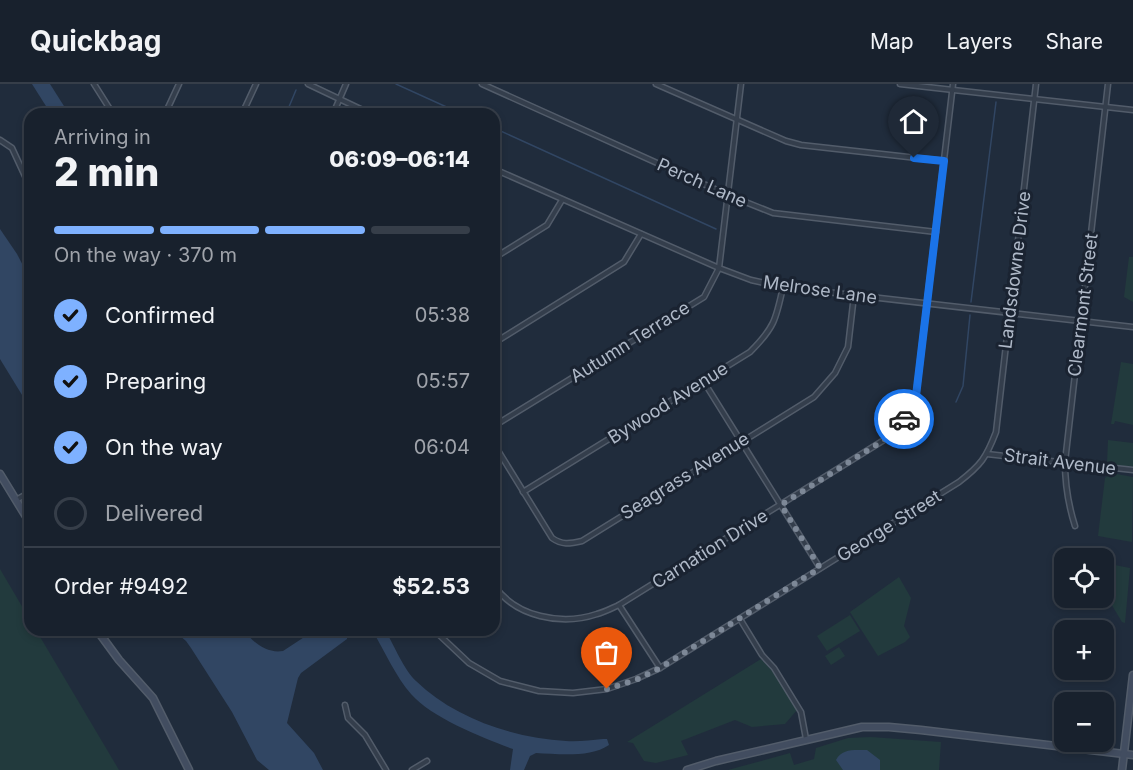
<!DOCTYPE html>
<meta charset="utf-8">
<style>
:root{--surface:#18212d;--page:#252e39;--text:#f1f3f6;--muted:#9fa3aa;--line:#363e49;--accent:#7eb1ff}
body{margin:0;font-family:Inter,sans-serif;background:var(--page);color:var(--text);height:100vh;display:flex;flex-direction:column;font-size:22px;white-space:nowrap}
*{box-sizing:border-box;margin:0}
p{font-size:20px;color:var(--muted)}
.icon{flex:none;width:33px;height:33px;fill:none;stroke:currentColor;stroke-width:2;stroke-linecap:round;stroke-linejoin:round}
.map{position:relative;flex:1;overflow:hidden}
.sheet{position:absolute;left:24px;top:24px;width:476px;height:528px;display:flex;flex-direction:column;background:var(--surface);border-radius:18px;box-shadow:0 3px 9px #0003,0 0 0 2px var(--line)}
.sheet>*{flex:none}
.buttons{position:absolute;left:1054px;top:464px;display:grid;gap:12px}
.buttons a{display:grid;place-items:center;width:60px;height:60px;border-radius:12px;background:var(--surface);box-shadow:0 3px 9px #0003,0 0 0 2px var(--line);font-size:30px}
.pin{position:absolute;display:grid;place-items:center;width:51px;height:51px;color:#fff;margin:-62px -26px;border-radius:50% 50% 50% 0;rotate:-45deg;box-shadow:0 0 6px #0007}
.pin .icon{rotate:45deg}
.courier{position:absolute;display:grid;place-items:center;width:60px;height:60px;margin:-30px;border:4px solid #1a73e8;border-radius:50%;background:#fff;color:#222;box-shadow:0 2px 8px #0007}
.head em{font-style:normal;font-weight:800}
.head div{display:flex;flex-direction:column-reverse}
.head{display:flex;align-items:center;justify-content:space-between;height:102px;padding:0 30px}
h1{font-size:39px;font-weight:800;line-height:45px}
.bar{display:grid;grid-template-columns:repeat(4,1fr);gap:9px 6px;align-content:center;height:72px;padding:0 30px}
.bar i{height:8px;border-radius:4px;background:var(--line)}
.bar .selected{background:var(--accent)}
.bar p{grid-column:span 4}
.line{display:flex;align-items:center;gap:15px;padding:0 30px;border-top:2px solid var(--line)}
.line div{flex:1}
ol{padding:0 30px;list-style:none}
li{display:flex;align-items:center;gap:18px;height:66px}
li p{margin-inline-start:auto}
li .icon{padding:6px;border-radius:50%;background:var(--accent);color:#111;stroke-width:4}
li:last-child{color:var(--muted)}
li i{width:33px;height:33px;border:3px solid var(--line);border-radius:50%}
header{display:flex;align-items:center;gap:36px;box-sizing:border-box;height:84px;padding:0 30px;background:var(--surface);border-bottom:2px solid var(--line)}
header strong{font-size:28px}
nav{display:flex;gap:33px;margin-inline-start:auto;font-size:21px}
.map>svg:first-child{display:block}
</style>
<header>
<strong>Quickbag</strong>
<nav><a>Map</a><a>Layers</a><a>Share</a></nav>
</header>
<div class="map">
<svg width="1133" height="686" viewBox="0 0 1133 686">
<rect width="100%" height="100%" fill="#202c3c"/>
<!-- green -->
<g fill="#223a3d">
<path d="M 1129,173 L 1133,173 L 1133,218 L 1124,213 Z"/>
<path d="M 1121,278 L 1133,280 L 1133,341 L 1115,337 L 1114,340 L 1111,340 Z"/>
<path d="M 1108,356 L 1133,359 L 1133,383 L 1107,380 Z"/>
<path d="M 1111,389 L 1133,393 L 1132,458 L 1098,452 L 1105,394 Z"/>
<path d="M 1104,479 L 1130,484 L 1125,539 L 1122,538 L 1104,508 Z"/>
<path d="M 0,485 L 30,536 L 30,546 L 36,546 L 119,686 L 0,686 Z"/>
<path d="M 899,493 L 911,514 L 904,542 L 910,553 L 905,558 L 878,572 L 850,528 Z"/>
<path d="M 850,531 L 860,547 L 827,567 L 817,552 Z"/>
<path d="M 839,563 L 845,572 L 831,581 L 825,572 Z"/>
<path d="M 761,575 L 776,591 L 797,626 L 785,640 L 752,643 L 735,636 L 681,657 L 688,671 L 656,679 L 644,677 L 633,659 L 627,658 Z"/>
<path d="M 871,653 L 941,658 L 939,686 L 728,686 L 790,669 L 794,681 L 814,675 L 816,664 L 848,654 Z"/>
</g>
<!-- water -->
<g fill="#314663">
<path d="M 32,0 L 50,0 L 69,30 L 51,30 Z"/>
<path d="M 0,145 L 17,170 L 30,195 L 30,324 L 0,275 Z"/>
<path d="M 173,546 L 244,546 C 252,558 267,570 283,567 L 315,546 L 347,546 L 347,555 L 301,589 L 298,594 L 287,639 L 314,669 L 323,686 L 269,686 L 257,676 L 232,628 L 191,564 L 186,557 Z"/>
<path d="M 372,546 L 385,546 C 394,561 404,586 416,597 C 454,634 513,654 566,657 C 578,658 591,656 603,655 L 607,655 L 609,661 C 590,674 558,670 536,669 L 530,672 L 524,686 L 510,686 L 513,665 C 483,654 432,634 411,610 C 396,593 384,566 372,546 Z"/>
<path d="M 867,666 L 880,676 L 880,686 L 843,686 L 836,676 C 842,664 855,666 867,666 Z"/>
</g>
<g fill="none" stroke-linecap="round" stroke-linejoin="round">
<!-- stream -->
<g stroke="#314663" stroke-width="1.5">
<path d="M 396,0 L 462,30"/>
<path d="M 286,30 L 296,6"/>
<path d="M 494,44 L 716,145"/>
<path d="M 971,218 L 996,18"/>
<path d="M 956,318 L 963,302 L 970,231"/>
</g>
<!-- street casing -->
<g stroke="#525c6a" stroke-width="7">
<g id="street">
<path d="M 94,0 L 113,30"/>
<path d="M 308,0 L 371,30"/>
<path d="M 482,0 L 728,111 L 773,129 L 936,148"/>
<path d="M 656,0 L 786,57 L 801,61 L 944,77"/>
<path d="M 900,0 L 1133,26"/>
<path d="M 165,30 L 179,0"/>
<path d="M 242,30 L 256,0"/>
<path d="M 333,30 L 346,0"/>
<path d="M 0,56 L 12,64 L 30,103"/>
<path d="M 494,85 L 719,184 L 751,196 L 783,203 L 1133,243"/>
<path d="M 494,174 L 547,141 L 562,116"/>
<path d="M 494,259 L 624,178 L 641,150"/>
<path d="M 704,298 L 820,484"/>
<path d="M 494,342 L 704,213 L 719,184 L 741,0"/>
<path d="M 494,360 L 552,454 C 562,461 569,460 582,457 L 814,313 L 835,289 L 848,263 L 854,211"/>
<path d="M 987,370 L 1133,386"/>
<path d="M 523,408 L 750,268 C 774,244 776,236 783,203"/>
<path d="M 16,416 L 30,408"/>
<path d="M 1075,442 C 1068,420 1065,401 1065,378 L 1108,0"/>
<path d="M 494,501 C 515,533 562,542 597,530 C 605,528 612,524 619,521 L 884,356 L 903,337 L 916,312 L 953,0"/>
<path d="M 619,521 L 660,584"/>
<path d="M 740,535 L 762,571 L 774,584 L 801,628 L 806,655"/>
<path d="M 434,546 L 469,579 L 500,597 L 539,607 L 573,609 L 607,605 L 636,595 L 660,584 L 959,398 C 981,381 986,374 996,348 L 1036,0"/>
<path d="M 345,621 L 348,634 L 365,651 L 386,686"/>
<path d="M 412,686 L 427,677"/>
</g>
</g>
<!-- secondary casing -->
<g stroke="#525c6a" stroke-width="9">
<g id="secondary">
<path d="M 0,390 L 30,439"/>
<path d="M 97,546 L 119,576 L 153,614 L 189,686"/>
<path d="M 687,686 L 716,677 L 862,643 L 889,643 L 921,646 L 1133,671"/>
<path d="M 1122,686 L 1133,591"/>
</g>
</g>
<!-- street -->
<use href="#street" stroke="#343e4c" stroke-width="4"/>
<!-- secondary -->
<use href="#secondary" stroke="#424d60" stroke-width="6"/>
</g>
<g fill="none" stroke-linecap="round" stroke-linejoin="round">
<!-- done -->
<path stroke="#7d8897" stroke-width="6" stroke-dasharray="0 10.8" d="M 607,605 L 636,596 L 660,584 L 820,484 L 781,421 L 884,356 L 904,335"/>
<!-- route -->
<path stroke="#1a73e8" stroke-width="8" d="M 904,335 L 916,312 L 944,77 L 914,74"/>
</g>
<g text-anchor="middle" stroke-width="6" stroke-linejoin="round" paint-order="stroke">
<!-- street labels -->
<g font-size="18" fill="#afb9c8" stroke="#1a2331">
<text transform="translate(702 99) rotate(24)" y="6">Perch Lane</text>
<text transform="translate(1015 186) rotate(-83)" y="6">Landsdowne Drive</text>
<text transform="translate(820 206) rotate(8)" y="6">Melrose Lane</text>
<text transform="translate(1083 221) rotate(-83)" y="6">Clearmont Street</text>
<text transform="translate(630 258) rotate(-32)" y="6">Autumn Terrace</text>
<text transform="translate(668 319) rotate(-32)" y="6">Bywood Avenue</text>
<text transform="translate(1060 378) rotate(7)" y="6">Strait Avenue</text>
<text transform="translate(685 392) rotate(-32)" y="6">Seagrass Avenue</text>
<text transform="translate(889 442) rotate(-32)" y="6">George Street</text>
<text transform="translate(710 465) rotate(-32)" y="6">Carnation Drive</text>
</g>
</g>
</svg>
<div class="buttons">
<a><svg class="icon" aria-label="locate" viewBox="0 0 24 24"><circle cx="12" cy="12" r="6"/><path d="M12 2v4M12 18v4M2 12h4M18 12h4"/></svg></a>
<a>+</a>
<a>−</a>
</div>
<div class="pin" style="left:607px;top:605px;background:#ea580c"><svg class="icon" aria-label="bag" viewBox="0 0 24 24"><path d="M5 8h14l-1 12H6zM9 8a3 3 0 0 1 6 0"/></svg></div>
<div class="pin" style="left:914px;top:74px;background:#1f2937"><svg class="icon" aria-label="home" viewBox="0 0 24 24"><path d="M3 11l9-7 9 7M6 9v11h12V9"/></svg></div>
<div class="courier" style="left:904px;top:335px"><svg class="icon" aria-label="car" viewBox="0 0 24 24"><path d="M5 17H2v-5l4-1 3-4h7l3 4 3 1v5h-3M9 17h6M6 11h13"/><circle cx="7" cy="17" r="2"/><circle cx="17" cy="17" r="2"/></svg></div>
<section class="sheet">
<div class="head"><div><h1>2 min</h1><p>Arriving in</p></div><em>06:09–06:14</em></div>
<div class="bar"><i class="selected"></i><i class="selected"></i><i class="selected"></i><i></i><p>On the way · 370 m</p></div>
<ol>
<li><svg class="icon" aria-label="check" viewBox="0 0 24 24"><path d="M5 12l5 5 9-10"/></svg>Confirmed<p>05:38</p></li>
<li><svg class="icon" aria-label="check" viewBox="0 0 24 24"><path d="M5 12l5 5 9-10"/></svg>Preparing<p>05:57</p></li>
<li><svg class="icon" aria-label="check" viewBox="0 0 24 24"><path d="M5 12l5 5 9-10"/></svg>On the way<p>06:04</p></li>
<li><i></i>Delivered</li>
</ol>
<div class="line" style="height:78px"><div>Order #9492</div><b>$52.53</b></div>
</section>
</div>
